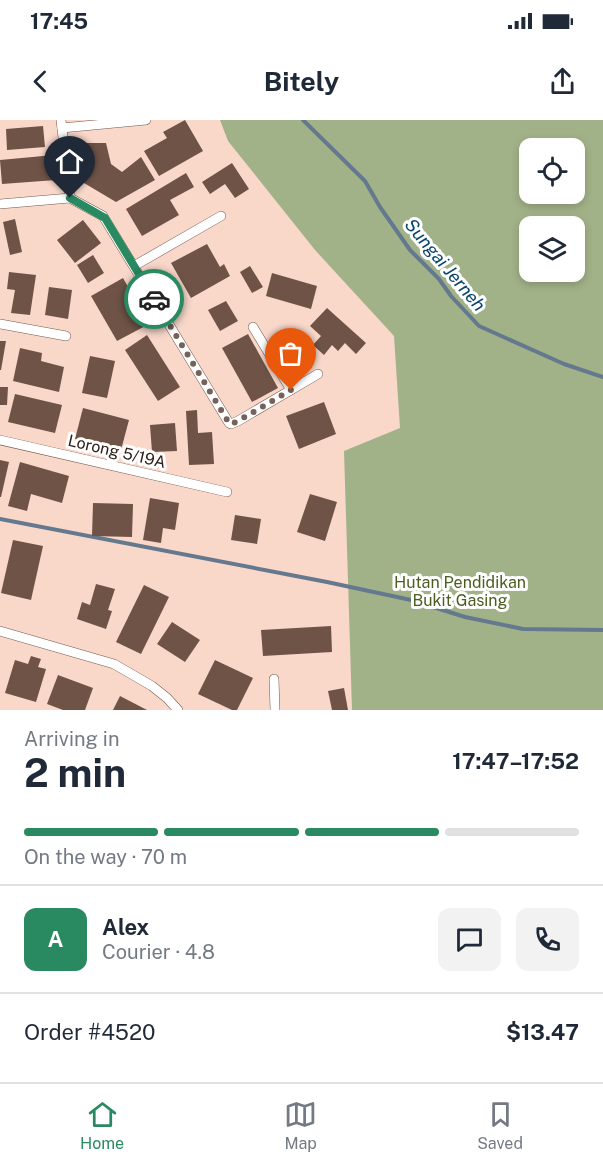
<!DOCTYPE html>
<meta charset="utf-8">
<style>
:root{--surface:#fff;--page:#f2f2f3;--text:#1f2937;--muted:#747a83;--line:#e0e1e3;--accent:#298961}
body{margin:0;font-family:"Public Sans",sans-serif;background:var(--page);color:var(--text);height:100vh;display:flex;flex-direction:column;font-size:22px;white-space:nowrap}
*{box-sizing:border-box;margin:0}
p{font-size:20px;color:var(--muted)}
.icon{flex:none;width:33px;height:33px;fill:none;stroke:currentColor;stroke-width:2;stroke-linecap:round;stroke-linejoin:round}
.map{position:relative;height:590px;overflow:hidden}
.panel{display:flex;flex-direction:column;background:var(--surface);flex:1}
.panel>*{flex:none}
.controls{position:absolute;left:519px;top:18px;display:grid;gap:12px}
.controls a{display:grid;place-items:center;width:66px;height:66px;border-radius:12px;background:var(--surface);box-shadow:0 3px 9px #0003;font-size:30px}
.pin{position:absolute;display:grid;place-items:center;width:51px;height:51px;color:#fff;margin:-62px -26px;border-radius:50% 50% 50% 0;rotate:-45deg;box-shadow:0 0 6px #0007}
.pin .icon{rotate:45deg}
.courier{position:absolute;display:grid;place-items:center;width:60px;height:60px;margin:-30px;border:4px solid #298961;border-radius:50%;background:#fff;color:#222;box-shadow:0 2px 8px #0007}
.overview em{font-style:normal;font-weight:700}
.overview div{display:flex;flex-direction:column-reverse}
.overview{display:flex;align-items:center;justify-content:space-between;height:102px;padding:0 24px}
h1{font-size:39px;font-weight:700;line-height:45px}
.bar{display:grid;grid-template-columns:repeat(4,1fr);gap:9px 6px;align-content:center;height:72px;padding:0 24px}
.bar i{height:8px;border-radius:4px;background:var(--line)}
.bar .on{background:var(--accent)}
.bar p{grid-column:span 4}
.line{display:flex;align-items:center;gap:15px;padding:0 24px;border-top:2px solid var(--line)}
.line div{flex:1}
.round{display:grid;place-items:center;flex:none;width:63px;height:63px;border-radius:12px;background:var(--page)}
.status{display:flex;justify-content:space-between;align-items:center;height:42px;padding:0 30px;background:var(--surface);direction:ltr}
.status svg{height:16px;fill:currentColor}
header{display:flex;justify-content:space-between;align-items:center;height:78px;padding:0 24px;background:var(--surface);font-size:27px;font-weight:700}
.menu{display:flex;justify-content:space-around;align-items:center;height:84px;border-top:2px solid var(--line);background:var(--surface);font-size:16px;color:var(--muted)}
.menu a{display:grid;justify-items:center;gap:3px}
.menu .on{color:var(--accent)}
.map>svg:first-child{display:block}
</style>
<div class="status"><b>17:45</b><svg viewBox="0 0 49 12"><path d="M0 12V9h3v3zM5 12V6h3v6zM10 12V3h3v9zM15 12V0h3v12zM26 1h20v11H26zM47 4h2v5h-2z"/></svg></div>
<header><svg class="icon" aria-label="back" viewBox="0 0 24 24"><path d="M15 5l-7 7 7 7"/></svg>Bitely<svg class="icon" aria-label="share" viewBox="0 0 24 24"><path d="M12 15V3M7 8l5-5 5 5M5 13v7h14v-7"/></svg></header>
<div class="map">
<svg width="603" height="590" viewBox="0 0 603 590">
<rect width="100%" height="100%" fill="#f9d8ca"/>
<!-- forest -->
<path fill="#a2b288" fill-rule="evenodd" d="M 220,0 L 603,0 L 603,590 L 352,590 L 344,331 L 400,308 L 394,216 L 315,130 L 228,21 ZM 530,28 L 574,28 L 574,74 L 530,74 ZM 530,106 L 574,106 L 574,152 L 530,152 Z"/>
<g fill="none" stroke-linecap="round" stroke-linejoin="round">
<!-- stream -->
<g stroke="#64798d" stroke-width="4">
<path d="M 303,0 L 365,61 L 380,87 L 410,130 L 439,159 L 451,176 L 479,206 L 564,244 L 603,257"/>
<path d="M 0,399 L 327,462 L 411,480 L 465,497 L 523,509 L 603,510"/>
</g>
</g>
<!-- building -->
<g fill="#6f5347">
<path d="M 185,0 L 203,31 L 159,56 L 144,31 L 167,18 L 163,12 Z"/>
<path d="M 43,6 L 45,27 L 7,30 L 6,9 Z"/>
<path d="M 82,23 L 106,23 L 111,44 L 122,52 L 141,37 L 155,60 L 116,82 L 84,63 Z"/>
<path d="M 54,35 L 56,60 L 2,64 L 0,40 Z"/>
<path d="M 232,43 L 249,69 L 235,78 L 225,64 L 210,74 L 202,62 Z"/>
<path d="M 186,53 L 194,67 L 170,80 L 179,95 L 142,116 L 126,89 Z"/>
<path d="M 15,99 L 22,132 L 10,135 L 3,102 Z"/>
<path d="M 83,100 L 101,123 L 75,143 L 57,120 Z"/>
<path d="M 207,124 L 220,147 L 224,144 L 230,156 L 191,178 L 171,143 Z"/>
<path d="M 93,135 L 104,153 L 88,163 L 77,145 Z"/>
<path d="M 250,146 L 263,167 L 252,173 L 240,152 Z"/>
<path d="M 9,152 L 36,155 L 30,195 L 11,193 L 15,170 L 7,169 Z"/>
<path d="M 272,153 L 317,166 L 311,189 L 266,176 Z"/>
<path d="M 123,158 L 149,204 L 117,221 L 91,176 Z"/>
<path d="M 49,167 L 72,170 L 68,199 L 45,195 Z"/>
<path d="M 226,181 L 238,201 L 220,211 L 208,190 Z"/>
<path d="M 327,188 L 366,223 L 356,234 L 345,223 L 338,231 L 332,225 L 324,235 L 313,225 L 321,216 L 310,206 Z"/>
<path d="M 248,214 L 278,268 L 252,282 L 222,228 Z"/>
<path d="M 147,215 L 180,267 L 158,281 L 125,230 Z"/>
<path d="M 0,221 L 6,221 L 1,250 L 0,250 Z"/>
<path d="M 20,228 L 42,233 L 41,241 L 64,247 L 59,272 L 13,261 Z"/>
<path d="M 90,236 L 115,241 L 107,278 L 82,273 Z"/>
<path d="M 0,267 L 8,267 L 7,285 L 0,285 Z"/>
<path d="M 15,274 L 62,285 L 55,313 L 8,302 Z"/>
<path d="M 324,282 L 336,314 L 299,329 L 286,296 Z"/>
<path d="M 83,288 L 129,300 L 121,330 L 75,319 Z"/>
<path d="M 197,290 L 198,313 L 212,312 L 214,344 L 189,345 L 186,291 Z"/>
<path d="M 175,303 L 177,331 L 152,332 L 150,305 Z"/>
<path d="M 0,340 L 9,342 L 1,377 L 0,377 Z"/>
<path d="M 20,342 L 69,356 L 62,383 L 31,374 L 27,391 L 8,386 Z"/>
<path d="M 310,374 L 337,382 L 325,421 L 297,412 Z"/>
<path d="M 150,378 L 179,383 L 175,410 L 163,408 L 161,423 L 143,420 Z"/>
<path d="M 93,383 L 133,384 L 132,417 L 92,416 Z"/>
<path d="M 235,395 L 261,399 L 257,424 L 231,420 Z"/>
<path d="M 13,420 L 43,426 L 31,480 L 1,473 Z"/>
<path d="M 96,464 L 115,469 L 108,490 L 112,491 L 106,509 L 77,499 L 82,482 L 90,485 Z"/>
<path d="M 144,465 L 169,477 L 141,534 L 116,522 Z"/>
<path d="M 172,502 L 200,520 L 185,542 L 157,524 Z"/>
<path d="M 331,506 L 332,532 L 263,536 L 261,510 Z"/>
<path d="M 31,536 L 41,539 L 38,547 L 46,549 L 36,582 L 5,573 L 15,540 L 28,544 Z"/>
<path d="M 215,540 L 253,558 L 237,590 L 232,590 L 198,574 Z"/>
<path d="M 58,555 L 93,568 L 85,590 L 63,590 L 47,584 Z"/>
<path d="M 344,568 L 348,590 L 332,590 L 328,571 Z"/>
<path d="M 120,576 L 147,590 L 113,590 Z"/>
</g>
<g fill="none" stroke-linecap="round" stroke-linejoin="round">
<!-- street casing -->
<g stroke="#74584c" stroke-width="10">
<g id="street">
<path d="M 61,0 L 70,78"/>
<path d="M 62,8 L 146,0"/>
<path d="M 0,84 L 70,78 L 103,96 L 229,303 L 231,304 L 238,301 L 318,254"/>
<path d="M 134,146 L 221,96"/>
<path d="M 0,204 L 66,216"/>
<path d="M 253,207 L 291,270"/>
<path d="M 0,320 L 227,372"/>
<path d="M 0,511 L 114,544 L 152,566 L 167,578 L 178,590"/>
<path d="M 274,559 L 275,590"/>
</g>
</g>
<!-- street -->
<use href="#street" stroke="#fff" stroke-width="9"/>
</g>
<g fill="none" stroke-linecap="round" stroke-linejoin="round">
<!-- done -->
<path stroke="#75625a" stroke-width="6" stroke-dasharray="0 10.8" d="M 154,179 L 229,303 L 231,304 L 238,301 L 291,270"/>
<!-- route -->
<path stroke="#298961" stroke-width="8" d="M 70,78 L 105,98 L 154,179"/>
</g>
<g text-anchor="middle" stroke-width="6" stroke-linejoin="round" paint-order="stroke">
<!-- street labels -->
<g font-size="16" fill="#2e221d" stroke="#fff">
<text transform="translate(117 331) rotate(13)" y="6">Lorong 5/19A</text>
</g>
<!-- park labels -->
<g font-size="16" fill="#4b5e20" stroke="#fff">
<text x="460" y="468">Hutan Pendidikan<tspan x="460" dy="18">Bukit Gasing</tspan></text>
</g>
<!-- water labels -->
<g font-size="18" font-style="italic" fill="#07456e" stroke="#fff">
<text transform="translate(445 145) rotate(50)" y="6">Sungai Jerneh</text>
</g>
</g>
</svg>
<div class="controls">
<a><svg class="icon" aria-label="locate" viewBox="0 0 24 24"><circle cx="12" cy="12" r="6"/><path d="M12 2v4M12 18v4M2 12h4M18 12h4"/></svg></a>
<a><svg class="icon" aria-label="layers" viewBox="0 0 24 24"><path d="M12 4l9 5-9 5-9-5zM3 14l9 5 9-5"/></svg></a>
</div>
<div class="pin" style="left:291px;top:270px;background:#ea580c"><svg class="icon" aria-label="bag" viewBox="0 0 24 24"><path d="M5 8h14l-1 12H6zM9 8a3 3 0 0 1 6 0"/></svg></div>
<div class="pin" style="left:70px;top:78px;background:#1f2937"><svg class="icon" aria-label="home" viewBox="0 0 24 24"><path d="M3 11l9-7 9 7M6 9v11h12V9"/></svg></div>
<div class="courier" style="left:154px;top:179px"><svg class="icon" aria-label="car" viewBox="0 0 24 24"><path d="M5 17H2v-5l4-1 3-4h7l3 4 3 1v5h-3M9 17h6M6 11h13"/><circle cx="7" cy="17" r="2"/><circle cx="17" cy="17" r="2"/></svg></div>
</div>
<section class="panel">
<div class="overview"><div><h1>2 min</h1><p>Arriving in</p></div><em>17:47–17:52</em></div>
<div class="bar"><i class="on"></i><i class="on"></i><i class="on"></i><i></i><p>On the way · 70 m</p></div>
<div class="line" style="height:108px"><b class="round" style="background:var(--accent);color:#fff">A</b><div><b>Alex</b><p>Courier · 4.8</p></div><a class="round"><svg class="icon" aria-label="chat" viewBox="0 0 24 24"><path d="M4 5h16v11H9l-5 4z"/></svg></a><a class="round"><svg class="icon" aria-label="phone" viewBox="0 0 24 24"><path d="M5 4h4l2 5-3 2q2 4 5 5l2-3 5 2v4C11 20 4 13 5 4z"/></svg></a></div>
<div class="line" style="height:78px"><div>Order #4520</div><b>$13.47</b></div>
</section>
<nav class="menu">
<a class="on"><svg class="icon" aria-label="home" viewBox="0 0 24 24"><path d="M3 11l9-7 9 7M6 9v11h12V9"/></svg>Home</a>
<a><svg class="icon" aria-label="map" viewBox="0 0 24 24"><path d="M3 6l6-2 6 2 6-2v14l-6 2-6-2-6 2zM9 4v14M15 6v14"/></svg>Map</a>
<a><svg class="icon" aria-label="saved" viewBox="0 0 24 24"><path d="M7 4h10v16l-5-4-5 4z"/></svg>Saved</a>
</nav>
